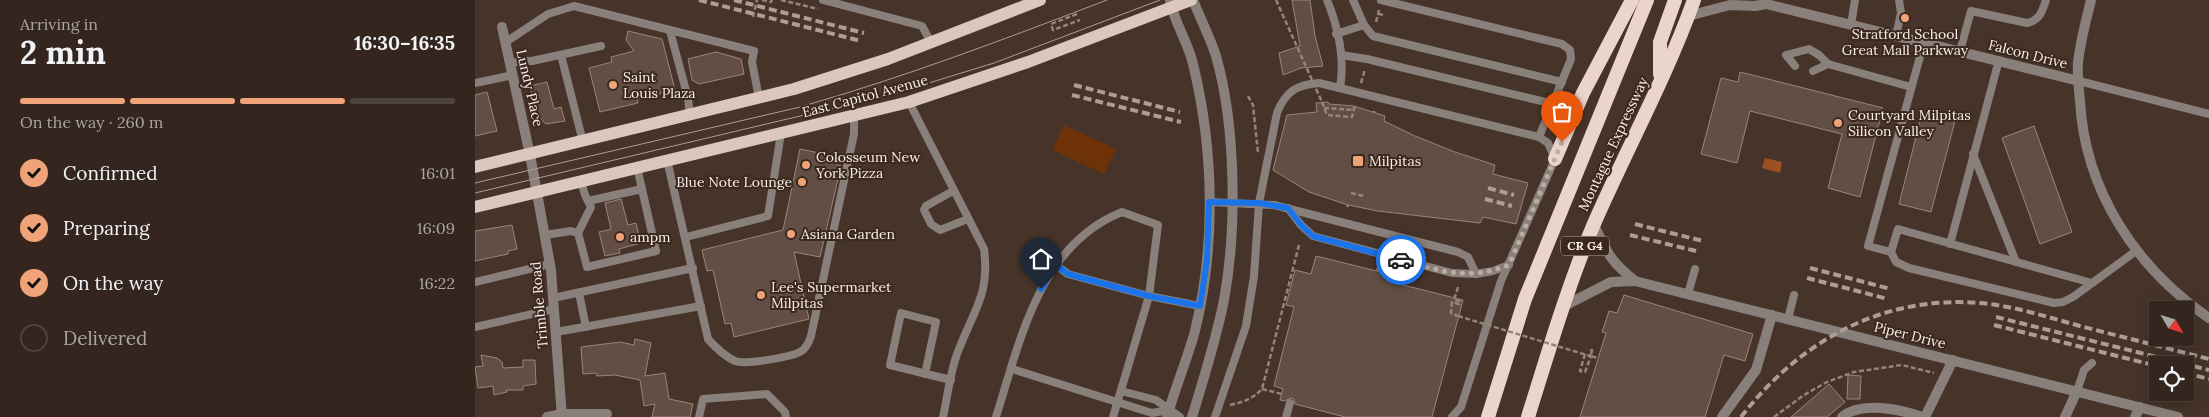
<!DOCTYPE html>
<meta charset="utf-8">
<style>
:root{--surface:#34261f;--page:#3c2e28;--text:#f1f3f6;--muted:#a9a5a4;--line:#4e433d;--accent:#f0a378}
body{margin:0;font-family:Lora,serif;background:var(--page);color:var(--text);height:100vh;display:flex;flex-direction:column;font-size:19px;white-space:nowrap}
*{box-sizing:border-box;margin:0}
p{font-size:16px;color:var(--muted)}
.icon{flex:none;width:28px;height:28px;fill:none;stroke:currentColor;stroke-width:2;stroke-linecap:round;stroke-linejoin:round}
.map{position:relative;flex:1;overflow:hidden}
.details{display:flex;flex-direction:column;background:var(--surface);width:475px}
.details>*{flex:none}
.needle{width:32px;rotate:128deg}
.fabs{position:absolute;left:1674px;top:301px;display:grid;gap:10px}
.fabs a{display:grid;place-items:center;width:45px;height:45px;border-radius:0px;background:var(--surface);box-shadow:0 2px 12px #0003,0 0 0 1px var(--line);font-size:25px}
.pin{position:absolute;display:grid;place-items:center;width:42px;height:42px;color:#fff;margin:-51px -21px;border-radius:50% 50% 50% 0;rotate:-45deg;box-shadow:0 0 5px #0007}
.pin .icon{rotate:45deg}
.courier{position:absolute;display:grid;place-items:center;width:50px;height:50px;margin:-25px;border:4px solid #1a73e8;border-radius:50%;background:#fff;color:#222;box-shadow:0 1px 6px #0007}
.headline em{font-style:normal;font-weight:700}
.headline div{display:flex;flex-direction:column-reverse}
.headline{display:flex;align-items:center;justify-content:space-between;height:85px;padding:0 20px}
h1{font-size:32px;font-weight:700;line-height:38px}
.bar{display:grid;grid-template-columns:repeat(4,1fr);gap:8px 5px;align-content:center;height:60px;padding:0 20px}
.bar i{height:6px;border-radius:4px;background:var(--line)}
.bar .current{background:var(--accent)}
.bar p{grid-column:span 4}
ol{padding:0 20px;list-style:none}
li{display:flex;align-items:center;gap:15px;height:55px}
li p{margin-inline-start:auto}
li .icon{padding:5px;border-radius:50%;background:var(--accent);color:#111;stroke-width:4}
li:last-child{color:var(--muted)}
li i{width:28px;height:28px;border:2px solid var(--line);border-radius:50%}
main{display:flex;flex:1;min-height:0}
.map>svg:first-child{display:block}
</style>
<main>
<section class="details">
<div class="headline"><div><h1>2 min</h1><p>Arriving in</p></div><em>16:30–16:35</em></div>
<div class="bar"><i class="current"></i><i class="current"></i><i class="current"></i><i></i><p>On the way · 260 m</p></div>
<ol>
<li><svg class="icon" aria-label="check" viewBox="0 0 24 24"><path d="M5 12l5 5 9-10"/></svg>Confirmed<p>16:01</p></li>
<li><svg class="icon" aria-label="check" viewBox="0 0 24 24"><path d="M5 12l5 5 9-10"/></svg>Preparing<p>16:09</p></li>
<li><svg class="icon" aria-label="check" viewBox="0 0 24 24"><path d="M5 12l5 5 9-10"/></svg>On the way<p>16:22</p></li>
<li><i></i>Delivered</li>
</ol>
</section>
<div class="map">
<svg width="1734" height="417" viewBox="0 0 1734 417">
<rect width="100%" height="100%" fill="#463329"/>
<!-- green -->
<path fill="#6e3209" d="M 589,125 L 641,149 L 629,174 L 577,150 Z"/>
<!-- water -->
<path fill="#9a5021" d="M 1290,158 L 1307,162 L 1305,173 L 1287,168 Z"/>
<!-- building -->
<g fill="#624e44" stroke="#9b857a">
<path d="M 817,0 L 835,0 L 840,36 L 848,66 L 826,68 L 808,75 L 804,53 L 825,46 Z"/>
<path d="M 153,31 L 187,39 L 200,90 L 162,99 L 163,103 L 125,112 L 114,68 L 137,62 L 136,57 L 159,51 L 151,40 Z"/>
<path d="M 241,52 L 266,59 L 269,74 L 224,84 L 217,80 L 213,59 Z"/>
<path d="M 1265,72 L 1408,108 L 1385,197 L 1353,188 L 1367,134 L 1275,111 L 1262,163 L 1226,154 L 1246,78 L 1263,82 Z"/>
<path d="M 72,82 L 79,109 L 86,107 L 90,121 L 71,124 L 62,116 L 55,86 Z"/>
<path d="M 12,92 L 22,131 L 0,136 L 0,95 Z"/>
<path d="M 853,102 L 854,104 L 879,106 L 910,116 L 909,121 L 940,136 L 980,152 L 1020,165 L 1018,174 L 1053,183 L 1041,224 L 1008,217 L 1005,223 L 903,211 L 873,205 L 834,192 L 798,170 L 812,115 L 842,112 L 841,103 Z"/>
<path d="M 1447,113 L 1480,121 L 1456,212 L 1424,204 Z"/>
<path d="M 1559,126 L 1597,232 L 1565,244 L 1527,138 Z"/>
<path d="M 325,149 L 364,157 L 362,165 L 366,166 L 345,257 L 319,252 L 334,319 L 259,337 L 256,323 L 250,324 L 238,270 L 232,271 L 227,250 L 308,230 Z"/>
<path d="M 146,199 L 153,225 L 161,223 L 166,243 L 144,249 L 145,253 L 130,256 L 124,232 L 136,229 L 130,203 Z"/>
<path d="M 37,225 L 42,249 L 33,251 L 33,254 L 0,261 L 0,231 Z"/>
<path d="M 841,256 L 918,275 L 916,282 L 988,300 L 957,417 L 870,417 L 820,404 L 819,399 L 816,398 L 810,401 L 805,400 L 808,389 L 799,386 L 819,307 L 811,305 L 820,270 L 836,274 Z"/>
<path d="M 1149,295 L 1278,334 L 1270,361 L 1249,355 L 1230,417 L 1105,417 L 1131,333 L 1127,332 L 1134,311 L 1142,313 Z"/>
<path d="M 160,339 L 176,343 L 170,376 L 190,373 L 194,399 L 218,404 L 215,417 L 177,417 L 180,404 L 169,406 L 165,380 L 140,375 L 122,376 L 121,373 L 108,374 L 106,347 L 145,342 L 159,345 Z"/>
<path d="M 6,355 L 22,358 L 27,362 L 28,368 L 48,367 L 48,360 L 60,360 L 61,384 L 48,386 L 48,390 L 31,390 L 32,392 L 19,395 L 18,386 L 3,388 L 0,367 L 8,366 Z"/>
<path d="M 1373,375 L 1386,376 L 1385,399 L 1372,399 Z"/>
<path d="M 1354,384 L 1370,402 L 1352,417 L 1316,417 Z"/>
</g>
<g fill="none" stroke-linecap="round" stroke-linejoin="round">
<!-- path -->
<g stroke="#95847c" stroke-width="2.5" stroke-dasharray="5 2.5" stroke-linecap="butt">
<path d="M 287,0 L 296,2 L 297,0"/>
<path d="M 306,0 L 343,9"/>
<path d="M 602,14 L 576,24 L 578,30 L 605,20"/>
<path d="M 903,14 L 909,15"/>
<path d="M 278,17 L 282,0"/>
<path d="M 901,22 L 904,10"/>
<path d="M 886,83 L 890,69"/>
<path d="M 773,96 L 778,105 L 783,153"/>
<path d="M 847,102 L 852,115 L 877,117 L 880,105"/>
<path d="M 849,108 L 879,110"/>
<path d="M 899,113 L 899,111"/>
<path d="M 876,193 L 889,196"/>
<path d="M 872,207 L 873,205"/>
<path d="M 902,271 L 903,267"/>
<path d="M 983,287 L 979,300 L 985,301 L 984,304 L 977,302 L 976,313 L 983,316"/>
<path d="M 1117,349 L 1116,356 L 1122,358"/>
<path d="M 1110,354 L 1105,371 L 1110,372 L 1116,356"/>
<path d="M 787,389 L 807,394"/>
<path d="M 755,405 C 769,402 777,399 787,389 L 824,245"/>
<path d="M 1299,417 L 1329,395 L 1352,382 L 1379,372 L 1427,365 L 1459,373"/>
</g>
<!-- service -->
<g stroke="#8a807b" stroke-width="8">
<path d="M 348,0 L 447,26 L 456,42"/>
<path d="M 852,0 C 863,27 870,59 865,88"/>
<path d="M 878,0 L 889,25 L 898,36 L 1087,82"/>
<path d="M 906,0 L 1087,44 L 1095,50 L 1096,59 L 1064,137"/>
<path d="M 1376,25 L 1380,0"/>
<path d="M 195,31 L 213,98 L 215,116"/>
<path d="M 861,34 L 889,25"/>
<path d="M 1421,36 L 1426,13 L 1424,0"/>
<path d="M 31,42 L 73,14 L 99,6 L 279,51 L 277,62 L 284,98"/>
<path d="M 1449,42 L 1393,246 L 1416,252 L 1423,229 L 1617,283"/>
<path d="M 1485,51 L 1496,11 L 1552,23 C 1565,20 1567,12 1571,0"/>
<path d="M 86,55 L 108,142"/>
<path d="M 866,55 L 892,59 L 1079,104"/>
<path d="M 36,63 L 49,61 L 57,61 L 126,46"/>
<path d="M 1320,66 L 1311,55 L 1334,49 L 1344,55 L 1353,64 L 1436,87"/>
<path d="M 1338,71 L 1353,64"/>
<path d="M 1604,81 L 1734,114"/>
<path d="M 0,83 L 38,75"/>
<path d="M 434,102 L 509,249 C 515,294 499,310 484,349 C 475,370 473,395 468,417"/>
<path d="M 1498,154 L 1541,262"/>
<path d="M 192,160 L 233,339 C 241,348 249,356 260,361 C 271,365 315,357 325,352 C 331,349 334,342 336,336 L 379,134 L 379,116"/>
<path d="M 478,191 L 451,206 L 449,210 L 456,224 L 465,230 L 493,219"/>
<path d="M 113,201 L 167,189"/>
<path d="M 734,202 L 799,205 L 983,252 L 993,257 L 1001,274"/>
<path d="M 813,208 L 826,225 L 838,236 L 977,273 L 1001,274 L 1018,271 L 1034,265"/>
<path d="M 103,233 L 116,207 L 110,195 L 106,181"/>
<path d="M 70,235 L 96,231 L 103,233 L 112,267 L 181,251 L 162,167"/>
<path d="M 211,237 L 293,216 L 306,133"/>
<path d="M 1475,244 L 1524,60"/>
<path d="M 1416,252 L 1421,262 L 1434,268 L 1579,303 L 1588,302 L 1598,297 L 1661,251"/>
<path d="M 581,265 L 593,274 L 674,296 L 725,306"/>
<path d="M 0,282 L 75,264"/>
<path d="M 104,293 L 111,327"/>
<path d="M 1213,294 L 1220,269"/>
<path d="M 78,298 L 218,268"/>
<path d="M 1313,319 L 1319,295"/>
<path d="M 0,327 L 79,309"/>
<path d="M 81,332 L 226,306"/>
<path d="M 537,369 L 677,413 L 694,410"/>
<path d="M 450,374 L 461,322 L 426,313 L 415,365 L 476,380"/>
<path d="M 646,391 L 681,400 L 705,417"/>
<path d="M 1602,391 L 1609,370 L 1617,363"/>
<path d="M 224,417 L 228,399 L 292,394 L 310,412 L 311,417"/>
<path d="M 521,417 C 545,341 564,245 647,212 L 683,225 L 674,296 L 638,417"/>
<path d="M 740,417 L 771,326 L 779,276 L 784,203 L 802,113 C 811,91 821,85 844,83 L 1064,137 L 1073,143 L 1080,159 L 1026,281 L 986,407 L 977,417"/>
<path d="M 811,417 L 815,403"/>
</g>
<!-- minor -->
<g stroke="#8a807b" stroke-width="10">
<path d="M 1616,0 C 1611,21 1605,42 1603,63 C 1602,76 1604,89 1605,101 C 1610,191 1661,268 1734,318"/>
<path d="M 1213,16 L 1255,5 L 1280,6 L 1291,4 L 1604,81"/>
<path d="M 27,27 L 55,155"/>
<path d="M 72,417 L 88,414 L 132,414"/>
<path d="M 1247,417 L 1281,370 L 1297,315"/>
<path d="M 1367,417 C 1386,401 1425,409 1447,417"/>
<path d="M 1450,417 L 1478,360"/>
<path d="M 1590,417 L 1602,391"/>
<path d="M 1660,417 L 1665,407"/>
</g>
<!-- tertiary -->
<g stroke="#8a807b" stroke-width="10">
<path d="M 55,155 L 76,270 L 87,417"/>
<path d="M 1119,225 C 1132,253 1136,262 1160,281"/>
<path d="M 1089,306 L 1136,282 L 1160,281 L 1703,417"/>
<path d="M 692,417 C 700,388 712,360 720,331 C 741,245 739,150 718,64 C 713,42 699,22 695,0"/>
<path d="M 717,417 C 729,378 741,340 749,300 C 762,229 761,126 741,56 C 735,37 725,18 718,0"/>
</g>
<!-- primary -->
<g stroke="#dbc7bd" stroke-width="12">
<path d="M 0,167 L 319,89 L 413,59 L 565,0"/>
<path d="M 0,207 L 434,102 L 553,62 L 716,0"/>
</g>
<!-- trunk -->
<g stroke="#ebd5ca" stroke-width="14">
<path d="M 1185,74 L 1185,42 L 1200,0"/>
<path d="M 1080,159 L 1108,93 L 1157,0"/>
<path d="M 1013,417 L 1050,299 L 1172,0"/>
<path d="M 1053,417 C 1073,353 1092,288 1118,226 C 1151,150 1191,78 1219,0"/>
</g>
<!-- tram -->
<g stroke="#ad9d96" stroke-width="1">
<path d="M 0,183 L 325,107 C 430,77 530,39 632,0"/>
<path d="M 0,193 L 418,94 L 519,63 L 685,0"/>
</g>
<!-- rail -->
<g stroke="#ad9d96" stroke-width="4" stroke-dasharray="8 4" stroke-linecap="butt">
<path d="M 224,0 L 386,41"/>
<path d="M 259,0 L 389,33"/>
<path d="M 599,85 L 705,112"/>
<path d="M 597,95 L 706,122"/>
<path d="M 1013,188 L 1039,195"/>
<path d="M 1010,199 L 1037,206"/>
<path d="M 1160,224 L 1228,241"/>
<path d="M 1155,235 L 1225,252"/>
<path d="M 1335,268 L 1416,289"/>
<path d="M 1332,278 L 1413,299"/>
<path d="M 1521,317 L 1734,370"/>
<path d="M 1519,325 L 1682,366"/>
<path d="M 1710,373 L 1734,379"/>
<path d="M 1266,417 C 1325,341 1407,295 1505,303 C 1539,306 1572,317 1605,326 C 1648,337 1691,348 1734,359"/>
</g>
<!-- path-bridge -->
<g stroke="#95847c" stroke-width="2.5" stroke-dasharray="5 2.5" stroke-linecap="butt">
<path d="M 801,0 L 847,102"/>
<path d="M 983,316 L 1115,356 L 1117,349"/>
</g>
</g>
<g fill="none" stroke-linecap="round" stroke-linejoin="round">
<!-- done -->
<path stroke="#bcada5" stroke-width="5" stroke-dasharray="0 9" d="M 926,260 C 966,271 993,281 1034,265 L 1087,142"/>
<!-- route -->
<path stroke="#1a73e8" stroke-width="6" d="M 566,289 L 581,265 L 593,274 L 674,296 L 725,306 L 732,260 L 734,202 L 784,203 L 813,208 L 826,225 L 838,236 L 926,260"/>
</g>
<!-- markers -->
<g fill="#f0a378" stroke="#3b2920" stroke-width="2">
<circle cx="1430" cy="18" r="5"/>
<circle cx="138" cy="85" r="5"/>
<circle cx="1363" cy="123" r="5"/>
<rect x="877" y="155" width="12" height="12" rx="2.5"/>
<circle cx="331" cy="165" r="5"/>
<circle cx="327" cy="182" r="5"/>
<circle cx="316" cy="234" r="5"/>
<circle cx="145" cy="237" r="5"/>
<circle cx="286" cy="295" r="5"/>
</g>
<g text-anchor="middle" stroke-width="4" stroke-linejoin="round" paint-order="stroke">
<!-- shield labels -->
<rect fill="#3b2920" stroke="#c1b3ac" stroke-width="1" x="1086" y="236.5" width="48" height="19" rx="4"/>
<g font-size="12" font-weight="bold" fill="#fbeee8">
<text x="1110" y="250">CR G4</text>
</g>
<!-- poi labels -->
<g font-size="14" fill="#fbeee8" stroke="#3b2920" text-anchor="start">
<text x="1430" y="39" text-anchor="middle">Stratford School<tspan x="1430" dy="16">Great Mall Parkway</tspan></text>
<text x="148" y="82">Saint<tspan x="148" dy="16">Louis Plaza</tspan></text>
<text x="1373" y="120">Courtyard Milpitas<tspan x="1373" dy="16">Silicon Valley</tspan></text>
<text x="341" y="162">Colosseum New<tspan x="341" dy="16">York Pizza</tspan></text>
<text x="894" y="166">Milpitas</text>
<text x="317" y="187" text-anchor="end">Blue Note Lounge</text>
<text x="326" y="239">Asiana Garden</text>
<text x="155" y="242">ampm</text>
<text x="296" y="292">Lee's Supermarket<tspan x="296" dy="16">Milpitas</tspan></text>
</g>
<!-- street labels -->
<g font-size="14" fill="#fbeee8" stroke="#3b2920">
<text transform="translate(1553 54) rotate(14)" y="5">Falcon Drive</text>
<text transform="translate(55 88) rotate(77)" y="5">Lundy Place</text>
<text transform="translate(390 96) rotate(-15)" y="5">East Capitol Avenue</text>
<text transform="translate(1138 144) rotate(-65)" y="5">Montague Expressway</text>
<text transform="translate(64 305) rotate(-95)" y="5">Trimble Road</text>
<text transform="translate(1435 335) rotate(14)" y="5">Piper Drive</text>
</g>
</g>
</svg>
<div class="fabs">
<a><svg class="needle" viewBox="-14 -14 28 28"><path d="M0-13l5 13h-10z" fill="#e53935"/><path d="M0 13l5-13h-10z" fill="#a9a5a4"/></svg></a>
<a><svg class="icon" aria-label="locate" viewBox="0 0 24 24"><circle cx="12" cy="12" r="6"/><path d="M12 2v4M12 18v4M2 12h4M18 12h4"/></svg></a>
</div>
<div class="pin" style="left:1087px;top:142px;background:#ea580c"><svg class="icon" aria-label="bag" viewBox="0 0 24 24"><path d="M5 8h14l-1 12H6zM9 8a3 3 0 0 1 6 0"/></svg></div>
<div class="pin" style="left:566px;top:289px;background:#1f2937"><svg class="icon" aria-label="home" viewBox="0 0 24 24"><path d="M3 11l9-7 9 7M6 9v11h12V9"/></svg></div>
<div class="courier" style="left:926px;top:260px"><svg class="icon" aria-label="car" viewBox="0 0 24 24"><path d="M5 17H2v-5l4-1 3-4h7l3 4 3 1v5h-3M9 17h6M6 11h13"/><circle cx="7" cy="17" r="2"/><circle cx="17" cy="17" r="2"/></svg></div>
</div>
</main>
